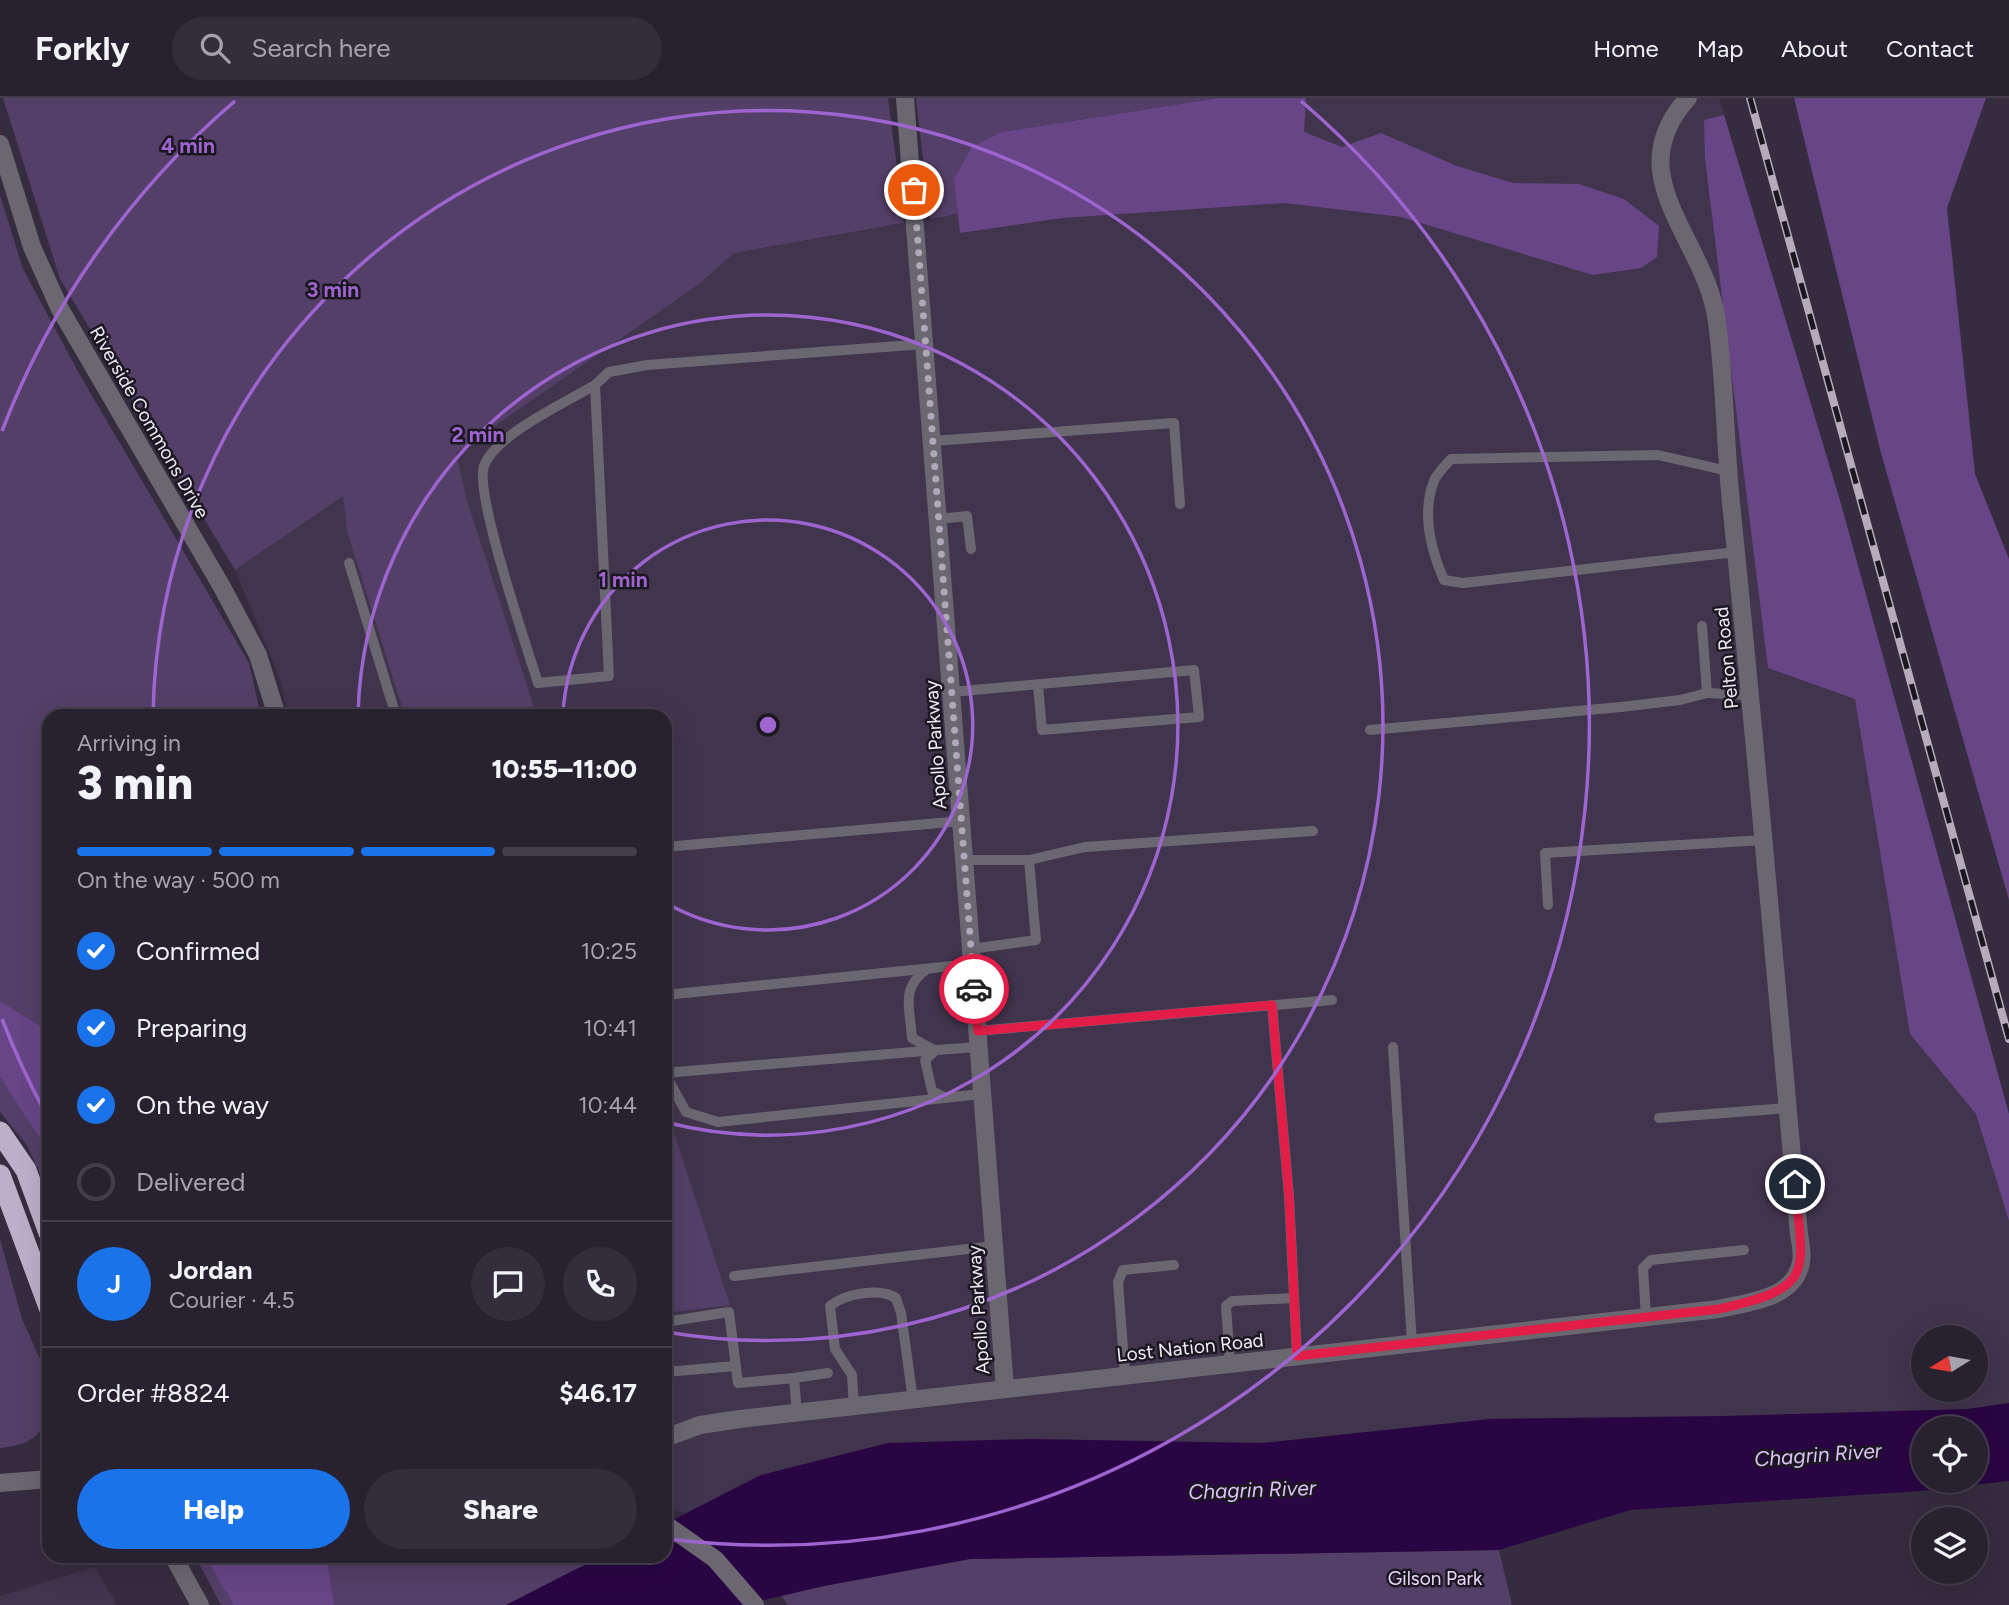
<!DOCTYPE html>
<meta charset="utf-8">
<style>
:root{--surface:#282130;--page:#342e3c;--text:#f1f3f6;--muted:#a5a3ab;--line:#443e4c;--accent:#1a73e8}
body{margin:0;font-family:Figtree,sans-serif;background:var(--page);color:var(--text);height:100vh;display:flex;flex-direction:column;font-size:26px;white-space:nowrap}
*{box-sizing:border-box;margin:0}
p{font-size:23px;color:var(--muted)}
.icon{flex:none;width:38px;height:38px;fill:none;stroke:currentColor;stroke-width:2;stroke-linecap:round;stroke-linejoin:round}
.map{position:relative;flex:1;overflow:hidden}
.details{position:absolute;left:42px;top:611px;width:630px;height:854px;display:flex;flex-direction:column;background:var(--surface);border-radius:21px;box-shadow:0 7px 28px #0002,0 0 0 2px var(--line)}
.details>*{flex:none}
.needle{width:46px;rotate:259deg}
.controls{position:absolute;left:1911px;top:1227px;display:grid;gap:14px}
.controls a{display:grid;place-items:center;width:77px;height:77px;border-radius:50%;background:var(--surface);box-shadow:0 7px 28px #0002,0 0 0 2px var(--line);font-size:35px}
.pin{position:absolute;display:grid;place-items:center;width:60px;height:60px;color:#fff;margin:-30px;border:4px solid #fff;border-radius:50%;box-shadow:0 2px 7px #0007}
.courier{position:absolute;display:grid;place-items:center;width:70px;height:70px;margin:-35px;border:5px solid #e11d48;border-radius:50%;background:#fff;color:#222;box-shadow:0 2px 9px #0007}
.headline em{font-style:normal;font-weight:800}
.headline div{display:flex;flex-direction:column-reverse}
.headline{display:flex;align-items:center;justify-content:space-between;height:119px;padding:0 35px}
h1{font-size:46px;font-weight:800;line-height:52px}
.bar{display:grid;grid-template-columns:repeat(4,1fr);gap:10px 7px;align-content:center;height:84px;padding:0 35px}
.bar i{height:9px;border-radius:5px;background:var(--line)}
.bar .active{background:var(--accent)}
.bar p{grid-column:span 4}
.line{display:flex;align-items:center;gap:18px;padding:0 35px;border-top:2px solid var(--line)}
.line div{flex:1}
.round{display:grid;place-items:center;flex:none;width:74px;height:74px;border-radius:37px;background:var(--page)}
ol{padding:0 35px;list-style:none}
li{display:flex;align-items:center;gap:21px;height:77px}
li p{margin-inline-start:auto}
li .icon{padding:7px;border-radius:50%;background:var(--accent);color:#fff;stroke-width:4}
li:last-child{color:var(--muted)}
li i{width:38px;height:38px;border:4px solid var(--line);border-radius:50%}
.primary-button{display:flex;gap:14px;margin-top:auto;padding:14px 35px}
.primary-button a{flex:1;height:80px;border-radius:42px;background:var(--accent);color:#fff;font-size:28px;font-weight:800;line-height:80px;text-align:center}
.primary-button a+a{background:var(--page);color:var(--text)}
header{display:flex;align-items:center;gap:42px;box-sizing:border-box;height:98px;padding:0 35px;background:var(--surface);border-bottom:2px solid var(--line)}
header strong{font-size:33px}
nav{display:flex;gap:38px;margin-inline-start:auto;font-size:24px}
.search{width:490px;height:63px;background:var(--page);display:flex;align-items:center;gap:18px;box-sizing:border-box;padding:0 24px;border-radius:38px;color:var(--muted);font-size:26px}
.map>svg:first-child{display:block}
</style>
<header>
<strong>Forkly</strong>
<div class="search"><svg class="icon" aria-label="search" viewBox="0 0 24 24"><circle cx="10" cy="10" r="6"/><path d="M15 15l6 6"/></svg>Search here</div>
<nav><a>Home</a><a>Map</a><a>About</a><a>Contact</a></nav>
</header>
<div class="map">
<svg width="2009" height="1507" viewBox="0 0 2009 1507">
<rect width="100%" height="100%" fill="#362c40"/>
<!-- built -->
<g fill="#41344d" fill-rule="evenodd">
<path d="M 1306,0 L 1719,0 L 1841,406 L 2009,1017 L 2009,1305 L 1968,1311 L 1725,1318 L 1490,1321 L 1262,1345 L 761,1377 L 684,1416 L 665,1407 L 665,618 L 288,618 L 280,581 L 235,472 L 337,400 L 456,355 L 698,187 L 733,155 L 1023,105 L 1301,76 ZM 1923,1239 L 1976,1239 L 1976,1292 L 1923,1292 Z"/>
<path d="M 95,1469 L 117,1507 L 0,1507 L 0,1498 Z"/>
</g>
<!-- green -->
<g fill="#543f68">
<path d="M 3,0 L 888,0 L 904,125 L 734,155 L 698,187 L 456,355 L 467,403 L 537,618 L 405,618 L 347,433 L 343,398 L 235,472 L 60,181 Z"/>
<path d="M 916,0 L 1218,0 L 1001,34 L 955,80 L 958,116 L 930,121 Z"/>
<path d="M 0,97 L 23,171 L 81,279 L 249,565 L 261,618 L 49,618 L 49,1096 L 27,1047 L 0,1014 Z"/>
<path d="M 665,1007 L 730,1207 L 665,1215 Z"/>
<path d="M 0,1141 L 22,1221 L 49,1281 L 49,1326 L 44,1326 C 36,1344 19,1348 0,1350 Z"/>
<path d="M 1499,1452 L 1512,1507 L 788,1507 L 780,1496 L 970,1461 Z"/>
<path d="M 195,1458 L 602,1458 L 506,1507 L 221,1507 Z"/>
</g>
<!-- forest -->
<g fill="#674586">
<path d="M 1218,0 L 1306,0 L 1304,34 L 1342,49 L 1381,35 L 1457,68 L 1513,85 L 1579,86 L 1624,101 L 1659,128 L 1657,159 L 1641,170 L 1593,177 L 1401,119 L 1285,105 L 1062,120 L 960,135 L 954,81 L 972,49 L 1001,34 Z"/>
<path d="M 1794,0 L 1986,0 L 1947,110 L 1975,376 L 2009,461 L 2009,802 L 1881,355 Z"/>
<path d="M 1724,17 L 1841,406 L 2009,1016 L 2009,1123 L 1976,1016 L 1910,936 L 1855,601 L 1768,570 L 1705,61 L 1704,22 Z"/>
<path d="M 0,903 L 49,934 L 49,1054 L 0,979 Z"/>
<path d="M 205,1458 L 322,1458 L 327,1464 L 334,1507 L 234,1507 Z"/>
</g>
<!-- water -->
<path fill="#2a0543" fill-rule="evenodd" d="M 2009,1305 L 2009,1383 L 1920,1393 L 1630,1412 L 1499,1452 L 970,1461 L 824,1488 L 743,1507 L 506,1507 L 602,1458 L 665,1458 L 665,1426 L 761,1377 L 888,1345 L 1031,1341 L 1262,1345 L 1490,1321 L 1725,1318 L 1968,1311 ZM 1923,1330 L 1976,1330 L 1976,1382 L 1923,1382 Z"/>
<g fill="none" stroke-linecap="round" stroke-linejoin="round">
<!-- service -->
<g stroke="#6b6771" stroke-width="10">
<path d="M 595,287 C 566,304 495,337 484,368 C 474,395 527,549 538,585 L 609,578 L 595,287 L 609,274 L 647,267 L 925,246"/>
<path d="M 933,343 L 1174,325 L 1180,406"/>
<path d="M 1728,373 L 1658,357 L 1451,361 C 1446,367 1437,375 1434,383 C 1421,416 1431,452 1444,482 L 1463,485 L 1736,454"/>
<path d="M 939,421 L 967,418 L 971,451"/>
<path d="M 349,465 L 396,618"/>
<path d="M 1702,528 L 1707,595 L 1751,597"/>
<path d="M 952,594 L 1194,572 L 1199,619 L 1042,632 L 1038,587"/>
<path d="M 1370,632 L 1621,609 L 1680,602 L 1707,595"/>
<path d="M 665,749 L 962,723"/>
<path d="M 965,762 L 1029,762 L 1036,842 L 971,851"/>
<path d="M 1029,762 L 1085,749 L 1313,733"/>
<path d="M 1548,807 L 1545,755 L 1764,742"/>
<path d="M 927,871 C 900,890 910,910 912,940 L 932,951"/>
<path d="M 665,897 L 972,866"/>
<path d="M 1272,907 L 1289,1098 L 1297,1258"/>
<path d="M 977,933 L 1332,902"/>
<path d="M 1393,949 L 1412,1245"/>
<path d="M 665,975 L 936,952"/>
<path d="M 665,976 L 686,1014 L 718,1024 L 982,996"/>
<path d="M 946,1000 L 932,993 L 925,962 L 936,952 L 979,949"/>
<path d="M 1659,1020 L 1788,1010"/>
<path d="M 734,1178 L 994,1148"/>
<path d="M 1646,1219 L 1643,1170 L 1651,1162 L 1744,1152"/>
<path d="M 665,1224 L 729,1214 L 738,1285 L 794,1280 L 797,1316"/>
<path d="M 1230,1265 L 1226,1208 L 1232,1203 L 1294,1200"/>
<path d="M 665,1274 L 735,1268"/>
<path d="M 1125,1277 L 1118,1184 L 1123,1172 L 1174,1167"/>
<path d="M 794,1280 L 828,1275"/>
<path d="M 854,1310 L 852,1277 L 835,1251 L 830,1208 C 845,1196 879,1189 896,1200 L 901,1215 L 913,1302"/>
</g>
<!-- minor -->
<g stroke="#6b6771" stroke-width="18">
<path d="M 905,0 L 1005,1290"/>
<path d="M 0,46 L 32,149 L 60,211 L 222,489 L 258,557 L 277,618"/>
<path d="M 665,1340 L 700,1327 L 740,1321 L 1719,1211 C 1748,1204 1795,1201 1801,1164 C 1803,1155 1800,1144 1799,1136 C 1777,892 1756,648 1731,405 C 1725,345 1725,284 1717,224 C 1707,141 1616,79 1688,0"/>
<path d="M 173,1458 L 200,1507"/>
</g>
<!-- tertiary -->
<g stroke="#6b6771" stroke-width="18">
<path d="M 0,1385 L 49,1381"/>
<path d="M 665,1426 L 715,1461 L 755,1507"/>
</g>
<!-- motorway -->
<g stroke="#bbb0c8" stroke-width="21">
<path d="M 0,1034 L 26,1072 L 49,1135"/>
<path d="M 0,1077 L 49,1209"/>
</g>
<!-- rail casing -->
<g stroke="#b4acbc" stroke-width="8">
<path id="rail" d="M 1750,0 L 2009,941"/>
</g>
<!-- rail -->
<use href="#rail" stroke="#1b1720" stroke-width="5" stroke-dasharray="16" stroke-linecap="butt"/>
</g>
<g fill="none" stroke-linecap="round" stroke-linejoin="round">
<!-- done -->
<path stroke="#b0a8b8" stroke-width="7" stroke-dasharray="0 12.6" d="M 914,92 L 974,891"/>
<!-- route -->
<path stroke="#e11d48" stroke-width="9" d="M 974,891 L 978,933 L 1272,907 L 1289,1098 L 1297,1258 L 1719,1211 C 1817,1189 1803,1176 1795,1086"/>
</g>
<!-- distance rings -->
<g fill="none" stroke="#9e65d0" stroke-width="3.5">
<path d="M563 616A205 205 0 1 1 666 805"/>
<path d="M358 616A410 410 0 1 1 665 1024"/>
<path d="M153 616A615 615 0 1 1 666 1234"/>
<path d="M47 1018A820 820 0 0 1 2 921M2 333A820 820 0 0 1 235 3M1301 3A820 820 0 0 1 668 1441"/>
</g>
<g text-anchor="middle" stroke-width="5" stroke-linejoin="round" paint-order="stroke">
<!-- street labels -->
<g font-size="19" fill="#f1ebf8" stroke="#1b1720">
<text transform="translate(150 324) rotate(60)" y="7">Riverside Commons Drive</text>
<text transform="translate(1726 560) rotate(-96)" y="7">Pelton Road</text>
<text transform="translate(935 647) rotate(-94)" y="7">Apollo Parkway</text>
<text transform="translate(978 1212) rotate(-94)" y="7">Apollo Parkway</text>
<text transform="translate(1190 1249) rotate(-6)" y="7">Lost Nation Road</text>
</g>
<!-- park labels -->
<g font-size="19" fill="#ebd8fe" stroke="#1b1720">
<text x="1435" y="1487">Gilson Park</text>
</g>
<!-- water labels -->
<g font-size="21" font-style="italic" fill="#dfc4fc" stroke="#1b1720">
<text transform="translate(1818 1357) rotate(-4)" y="7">Chagrin River</text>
<text transform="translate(1252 1392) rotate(-2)" y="7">Chagrin River</text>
</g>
</g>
<circle cx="768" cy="627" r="10" fill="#9e65d0" stroke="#1b1720" stroke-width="3.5"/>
<g font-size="21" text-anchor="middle" font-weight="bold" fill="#9e65d0" stroke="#1b1720" stroke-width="5" stroke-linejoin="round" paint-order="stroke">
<text x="188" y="55">4 min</text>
<text x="333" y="199">3 min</text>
<text x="478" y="344">2 min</text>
<text x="623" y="489">1 min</text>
</g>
</svg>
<div class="controls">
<a><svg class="needle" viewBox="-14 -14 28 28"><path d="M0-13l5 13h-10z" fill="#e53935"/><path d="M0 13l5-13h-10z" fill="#a5a3ab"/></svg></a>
<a><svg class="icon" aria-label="locate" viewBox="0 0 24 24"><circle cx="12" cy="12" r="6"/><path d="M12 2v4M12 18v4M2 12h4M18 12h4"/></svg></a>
<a><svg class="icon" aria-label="layers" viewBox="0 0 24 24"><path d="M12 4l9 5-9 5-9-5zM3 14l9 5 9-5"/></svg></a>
</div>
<div class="pin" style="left:914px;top:92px;background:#ea580c"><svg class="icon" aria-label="bag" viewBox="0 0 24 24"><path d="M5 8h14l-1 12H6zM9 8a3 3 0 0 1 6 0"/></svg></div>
<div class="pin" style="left:1795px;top:1086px;background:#1f2937"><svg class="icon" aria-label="home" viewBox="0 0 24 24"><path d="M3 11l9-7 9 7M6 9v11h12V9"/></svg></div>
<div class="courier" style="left:974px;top:891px"><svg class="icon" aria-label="car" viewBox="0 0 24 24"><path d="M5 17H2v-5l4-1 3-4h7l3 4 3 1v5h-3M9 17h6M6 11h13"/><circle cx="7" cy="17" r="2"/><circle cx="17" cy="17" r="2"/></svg></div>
<section class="details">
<div class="headline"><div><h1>3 min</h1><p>Arriving in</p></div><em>10:55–11:00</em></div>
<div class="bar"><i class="active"></i><i class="active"></i><i class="active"></i><i></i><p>On the way · 500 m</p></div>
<ol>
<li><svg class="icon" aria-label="check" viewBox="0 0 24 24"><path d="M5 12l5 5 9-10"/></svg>Confirmed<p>10:25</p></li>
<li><svg class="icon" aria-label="check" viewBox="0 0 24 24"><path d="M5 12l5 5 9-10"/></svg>Preparing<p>10:41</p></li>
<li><svg class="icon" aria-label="check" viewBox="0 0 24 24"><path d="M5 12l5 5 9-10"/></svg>On the way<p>10:44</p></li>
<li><i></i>Delivered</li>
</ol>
<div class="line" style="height:126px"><b class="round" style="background:var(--accent);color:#fff">J</b><div><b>Jordan</b><p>Courier · 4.5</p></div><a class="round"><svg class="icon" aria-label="chat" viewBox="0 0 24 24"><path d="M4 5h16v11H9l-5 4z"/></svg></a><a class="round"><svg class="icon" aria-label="phone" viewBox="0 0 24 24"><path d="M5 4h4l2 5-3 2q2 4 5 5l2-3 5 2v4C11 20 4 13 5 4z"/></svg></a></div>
<div class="line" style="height:91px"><div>Order #8824</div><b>$46.17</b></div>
<div class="primary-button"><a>Help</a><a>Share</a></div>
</section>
</div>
